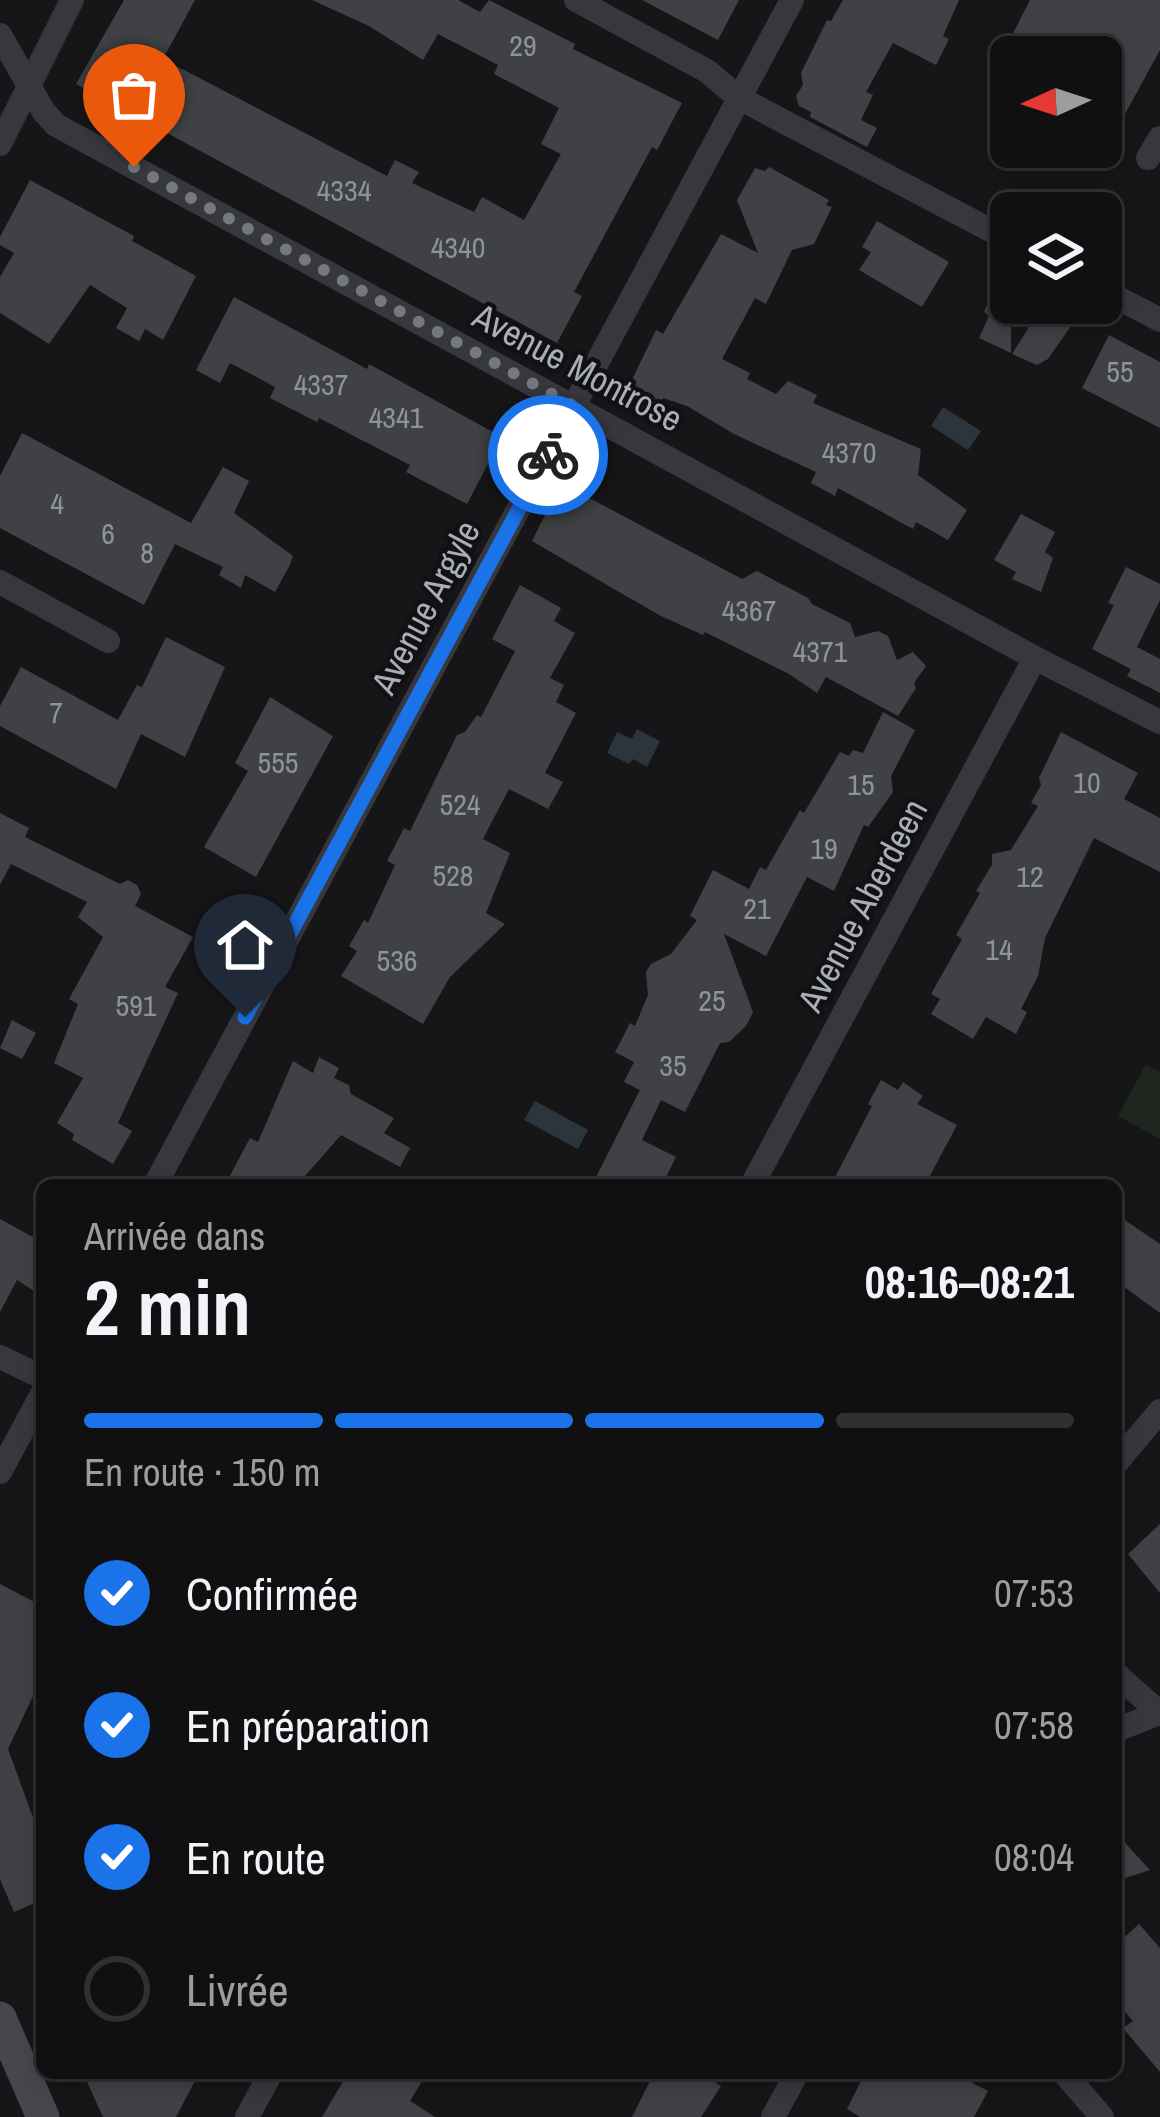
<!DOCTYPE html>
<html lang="fr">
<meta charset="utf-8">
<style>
:root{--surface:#101012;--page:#19191b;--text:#f1f3f6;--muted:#9c9d9f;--line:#303032;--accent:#1a73e8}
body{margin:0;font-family:"Archivo Narrow",sans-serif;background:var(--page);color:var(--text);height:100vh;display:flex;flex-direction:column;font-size:45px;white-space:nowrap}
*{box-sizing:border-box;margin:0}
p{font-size:39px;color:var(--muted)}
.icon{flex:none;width:66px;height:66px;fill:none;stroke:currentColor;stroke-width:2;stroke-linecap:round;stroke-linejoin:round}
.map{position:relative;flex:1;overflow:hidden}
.side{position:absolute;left:36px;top:1179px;width:1086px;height:900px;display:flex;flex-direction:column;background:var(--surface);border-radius:18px;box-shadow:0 6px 18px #0003,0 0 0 3px var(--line)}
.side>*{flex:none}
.needle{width:78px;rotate:267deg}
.fabs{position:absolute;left:990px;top:36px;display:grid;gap:24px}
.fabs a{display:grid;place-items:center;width:132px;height:132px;border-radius:18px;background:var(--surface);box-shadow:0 6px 18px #0003,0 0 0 3px var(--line);font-size:60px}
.pin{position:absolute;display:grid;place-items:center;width:102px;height:102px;color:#fff;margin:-123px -51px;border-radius:50% 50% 50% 0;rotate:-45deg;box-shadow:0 0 12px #0007}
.pin .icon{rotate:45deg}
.courier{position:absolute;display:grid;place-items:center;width:120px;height:120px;margin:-60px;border:9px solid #1a73e8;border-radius:50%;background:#fff;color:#222;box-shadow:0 3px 15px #0007}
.headline em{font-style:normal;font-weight:700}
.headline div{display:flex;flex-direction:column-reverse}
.headline{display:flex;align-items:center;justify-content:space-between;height:204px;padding:0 48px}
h1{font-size:78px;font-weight:700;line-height:90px}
.bar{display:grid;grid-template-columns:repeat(4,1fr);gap:18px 12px;align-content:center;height:144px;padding:0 48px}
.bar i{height:15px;border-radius:9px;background:var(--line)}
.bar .selected{background:var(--accent)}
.bar p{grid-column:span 4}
ol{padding:0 48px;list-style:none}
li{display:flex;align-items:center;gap:36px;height:132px}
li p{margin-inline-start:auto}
li .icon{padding:12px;border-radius:50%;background:var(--accent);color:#fff;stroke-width:4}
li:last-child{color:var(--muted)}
li i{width:66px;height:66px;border:6px solid var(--line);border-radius:50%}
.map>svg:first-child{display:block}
</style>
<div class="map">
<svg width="1160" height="2117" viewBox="0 0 1160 2117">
<rect width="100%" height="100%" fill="#161618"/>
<!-- green -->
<path fill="#1e261f" d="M 1146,1064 L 1160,1072 L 1160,1139 L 1118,1116 Z"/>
<!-- water -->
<g fill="#2c353c">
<path d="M 943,407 L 981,431 L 968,450 L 931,426 Z"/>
<path d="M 637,729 L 660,741 L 647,767 L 633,759 L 629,764 L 607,753 L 617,732 L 632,739 Z"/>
<path d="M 535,1101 L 588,1130 L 578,1149 L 524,1120 Z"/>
</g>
<!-- building -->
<g fill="#404145">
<path d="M 124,0 L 195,0 L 163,59 L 387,176 L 395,160 L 419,172 L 412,183 L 474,212 L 482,197 L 524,220 L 561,154 L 541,144 L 559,108 L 494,74 L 498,65 L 438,34 L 423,60 L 369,26 L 312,0 L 458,0 L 480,12 L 489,0 L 575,44 L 573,49 L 682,103 L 657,150 L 652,147 L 574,292 L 582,296 L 557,343 L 76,84 Z"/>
<path d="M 642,0 L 739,0 L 718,40 Z"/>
<path d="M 843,0 L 959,0 L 943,36 L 949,39 L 936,65 L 893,43 L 866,92 L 873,95 L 861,120 L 877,128 L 867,147 L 810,117 L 811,112 L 799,106 L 796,96 L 803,85 L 801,73 L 827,20 L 831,21 Z"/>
<path d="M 1030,0 L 1160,0 L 1160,50 L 1101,158 L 1101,57 L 1037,57 L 1008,43 Z"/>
<path d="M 769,167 L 829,200 L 826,205 L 832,207 L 814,244 L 792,250 L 766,304 L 755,298 L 722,359 L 750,373 L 747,379 L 776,394 L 788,381 L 817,395 L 813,403 L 921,449 L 918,475 L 967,510 L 948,540 L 916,522 L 913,529 L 838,488 L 835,496 L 811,483 L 816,472 L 734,434 L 687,406 L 663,398 L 660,404 L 628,388 L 656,330 L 663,334 L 721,234 L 758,253 L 737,200 L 755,168 L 765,171 Z"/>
<path d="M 30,180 L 134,236 L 132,241 L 196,276 L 163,340 L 145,329 L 139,341 L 116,328 L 127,308 L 90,285 L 49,344 L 0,313 L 0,277 L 14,253 L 0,245 L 0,237 Z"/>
<path d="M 877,221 L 949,262 L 922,307 L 859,270 L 871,252 L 862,247 Z"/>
<path d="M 1011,259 L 1011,353 L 979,338 L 989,316 L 984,311 Z"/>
<path d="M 234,297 L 367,369 L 369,364 L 502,437 L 467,504 L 406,472 L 410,465 L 319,418 L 317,422 L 270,398 L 275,387 L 230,363 L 220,383 L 196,370 Z"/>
<path d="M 1044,303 L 1075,320 L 1048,359 L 1037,365 L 1012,354 Z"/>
<path d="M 1109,335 L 1160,362 L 1160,428 L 1082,388 Z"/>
<path d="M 22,433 L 191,523 L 223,467 L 249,481 L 234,513 L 293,556 L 290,565 L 275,592 L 245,575 L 241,588 L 219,575 L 223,567 L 175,544 L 144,605 L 0,528 L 0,476 Z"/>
<path d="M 561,483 L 742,579 L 757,571 L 808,598 L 812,604 L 850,623 L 855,637 L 878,631 L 888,636 L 897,660 L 913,652 L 926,666 L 914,683 L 916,688 L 898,716 L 826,677 L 817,693 L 789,674 L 705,632 L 703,635 L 661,616 L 614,589 L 532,541 Z"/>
<path d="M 1021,514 L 1055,532 L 1045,552 L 1053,558 L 1041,592 L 1012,579 L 1016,572 L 994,560 Z"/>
<path d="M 1126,567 L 1160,584 L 1160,600 L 1137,647 L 1160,659 L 1160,693 L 1127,676 L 1131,669 L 1092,649 L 1114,605 L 1108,603 Z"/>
<path d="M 520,585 L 561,608 L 554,621 L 575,633 L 550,678 L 564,685 L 556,702 L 576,713 L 545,773 L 563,782 L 548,809 L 509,789 L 483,839 L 510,853 L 486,913 L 505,924 L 450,977 L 423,1024 L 341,976 L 357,951 L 349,946 L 364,920 L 368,923 L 395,865 L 387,861 L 404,828 L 410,831 L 457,735 L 465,732 L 477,715 L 481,717 L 515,651 L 492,639 Z"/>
<path d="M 166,637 L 225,667 L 185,757 L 141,734 L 116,789 L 0,726 L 0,706 L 21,667 L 118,720 L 137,685 L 142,687 Z"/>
<path d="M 270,697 L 333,736 L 256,877 L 204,847 L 248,771 L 235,763 Z"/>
<path d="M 883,712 L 915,730 L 891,776 L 893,792 L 868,827 L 864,825 L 834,891 L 807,877 L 766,956 L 724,934 L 753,1012 L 746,1026 L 729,1042 L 720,1043 L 685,1112 L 661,1100 L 642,1140 L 676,1157 L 662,1185 L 592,1185 L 640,1090 L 624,1082 L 634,1062 L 615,1052 L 630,1023 L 635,1026 L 648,995 L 646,972 L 651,964 L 671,954 L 697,920 L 690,916 L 713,870 L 749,889 L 760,867 L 766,870 L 800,810 L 804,813 L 840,752 L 849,756 L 853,750 L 863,753 Z"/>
<path d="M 1061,732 L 1138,773 L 1124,799 L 1160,818 L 1160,872 L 1094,838 L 1045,938 L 1038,976 L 1021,1009 L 1027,1012 L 1016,1034 L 986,1017 L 973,1039 L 931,1014 L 940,999 L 931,994 L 962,939 L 956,935 L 980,893 L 976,891 L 992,865 L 992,854 L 1011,850 L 1038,806 L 1031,803 L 1041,785 L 1039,778 Z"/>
<path d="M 0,813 L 29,828 L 25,837 L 120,884 L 128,880 L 137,885 L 141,894 L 135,906 L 193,937 L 165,987 L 178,993 L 118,1123 L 132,1131 L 113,1164 L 72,1140 L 74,1134 L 57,1123 L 83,1078 L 54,1063 L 78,1004 L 69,999 L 103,937 L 78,917 L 87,902 L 11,864 L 0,885 Z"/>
<path d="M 12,1020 L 36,1033 L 22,1059 L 0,1048 Z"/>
<path d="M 319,1057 L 339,1068 L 334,1078 L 349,1085 L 351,1094 L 394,1118 L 384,1133 L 410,1148 L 400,1167 L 341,1135 L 297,1185 L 225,1185 L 250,1138 L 258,1142 L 293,1061 L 313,1073 Z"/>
<path d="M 881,1080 L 898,1090 L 903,1082 L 923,1096 L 917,1104 L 957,1125 L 925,1185 L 831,1185 L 872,1106 L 868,1104 Z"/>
<path d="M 1116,1214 L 1160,1244 L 1160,1313 L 1116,1281 Z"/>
<path d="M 0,1219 L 42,1242 L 42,1296 L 17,1280 L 0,1312 Z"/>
<path d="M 1160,1524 L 1160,1593 L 1128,1554 Z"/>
<path d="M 0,1584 L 42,1606 L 42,1677 L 8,1749 L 42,1842 L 42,1900 L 14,1912 L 0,1879 Z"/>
<path d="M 1116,1833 L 1150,1870 L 1116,1881 Z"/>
<path d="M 1139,1924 L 1160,1948 L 1160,2072 L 1123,2028 L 1133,2021 L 1116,2002 L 1116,1945 Z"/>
<path d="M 83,2073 L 199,2073 L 176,2117 L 103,2117 Z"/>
<path d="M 348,2073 L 427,2073 L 410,2101 L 435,2117 L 322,2117 Z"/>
<path d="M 654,2073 L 700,2073 L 721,2086 L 701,2117 L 632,2117 Z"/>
<path d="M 865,2073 L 953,2073 L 988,2091 L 974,2117 L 860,2117 L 847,2109 Z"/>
</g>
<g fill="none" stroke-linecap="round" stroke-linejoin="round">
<!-- street -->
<g stroke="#37383d" stroke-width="24">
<path d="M 576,0 L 707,71 L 739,98 L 1011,241"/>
<path d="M 0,35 L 44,112 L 56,125 L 1035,658 L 1160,722"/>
<path d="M 0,144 L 72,0"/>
<path d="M 1148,158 L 1160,138"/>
<path d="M 1101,289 L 1160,320"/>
<path d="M 0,582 L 108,641"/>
<path d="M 155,1185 L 792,0"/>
<path d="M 752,1185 L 1035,658"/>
<path d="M 0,1357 L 42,1377"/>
<path d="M 1116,1463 L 1160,1411"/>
<path d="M 0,1472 L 42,1394"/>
<path d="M 1116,1674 L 1160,1713"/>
<path d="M 1116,1730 L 1160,1713"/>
<path d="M 1064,2073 L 1102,2117"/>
<path d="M 247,2117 L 271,2073"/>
<path d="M 773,2117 L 797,2073"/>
</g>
<!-- secondary -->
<path stroke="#45474d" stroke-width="33" d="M 0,2018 L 43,2117"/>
</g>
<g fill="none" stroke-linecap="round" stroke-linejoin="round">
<!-- done -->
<path stroke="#757880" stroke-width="12" stroke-dasharray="0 21.6" d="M 134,167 L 574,406 L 548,455"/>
<!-- route -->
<path stroke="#1a73e8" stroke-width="15" d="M 245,1017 L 548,455"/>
</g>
<g text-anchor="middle" stroke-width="9" stroke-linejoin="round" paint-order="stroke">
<!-- number labels -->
<g font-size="30" fill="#8e929b">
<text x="523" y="56">29</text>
<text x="344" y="201">4334</text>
<text x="458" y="258">4340</text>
<text x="1120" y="382">55</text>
<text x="321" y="395">4337</text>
<text x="396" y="428">4341</text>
<text x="849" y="463">4370</text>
<text x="57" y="514">4</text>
<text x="108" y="544">6</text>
<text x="147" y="563">8</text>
<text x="749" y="621">4367</text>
<text x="820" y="662">4371</text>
<text x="56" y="723">7</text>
<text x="278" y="773">555</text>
<text x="1087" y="793">10</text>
<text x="861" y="795">15</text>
<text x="460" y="815">524</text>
<text x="824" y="859">19</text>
<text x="453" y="886">528</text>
<text x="1030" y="887">12</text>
<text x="757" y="919">21</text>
<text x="999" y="960">14</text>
<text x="397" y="971">536</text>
<text x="712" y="1011">25</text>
<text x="136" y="1016">591</text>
<text x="673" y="1076">35</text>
</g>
<!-- street labels -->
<g font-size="36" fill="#a8adb8" stroke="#111113">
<text transform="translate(578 367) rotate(28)" y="13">Avenue Montrose</text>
<text transform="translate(425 607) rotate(-62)" y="13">Avenue Argyle</text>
<text transform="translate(862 905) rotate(-62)" y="13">Avenue Aberdeen</text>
</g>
</g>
</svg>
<div class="fabs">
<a><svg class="needle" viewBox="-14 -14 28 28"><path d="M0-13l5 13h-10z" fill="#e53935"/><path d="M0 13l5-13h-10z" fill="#9c9d9f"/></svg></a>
<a><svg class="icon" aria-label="layers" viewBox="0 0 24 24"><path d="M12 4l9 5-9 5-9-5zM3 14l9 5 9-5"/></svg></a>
</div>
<div class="pin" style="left:134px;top:167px;background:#ea580c"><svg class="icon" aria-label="bag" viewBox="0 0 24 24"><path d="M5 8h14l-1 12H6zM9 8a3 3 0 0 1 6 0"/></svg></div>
<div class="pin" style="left:245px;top:1017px;background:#1f2937"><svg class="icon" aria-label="home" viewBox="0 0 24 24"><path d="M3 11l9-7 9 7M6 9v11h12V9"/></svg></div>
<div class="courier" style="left:548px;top:455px"><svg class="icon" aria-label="bike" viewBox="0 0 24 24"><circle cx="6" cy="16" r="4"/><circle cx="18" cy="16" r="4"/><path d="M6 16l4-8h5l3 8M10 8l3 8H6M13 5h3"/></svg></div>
<section class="side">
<div class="headline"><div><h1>2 min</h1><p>Arrivée dans</p></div><em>08:16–08:21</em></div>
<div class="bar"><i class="selected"></i><i class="selected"></i><i class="selected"></i><i></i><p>En route · 150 m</p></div>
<ol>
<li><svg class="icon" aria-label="check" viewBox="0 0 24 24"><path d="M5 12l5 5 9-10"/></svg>Confirmée<p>07:53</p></li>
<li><svg class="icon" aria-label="check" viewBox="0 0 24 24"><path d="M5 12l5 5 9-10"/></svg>En préparation<p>07:58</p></li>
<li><svg class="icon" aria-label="check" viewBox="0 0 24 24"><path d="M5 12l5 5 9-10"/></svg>En route<p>08:04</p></li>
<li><i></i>Livrée</li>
</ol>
</section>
</div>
